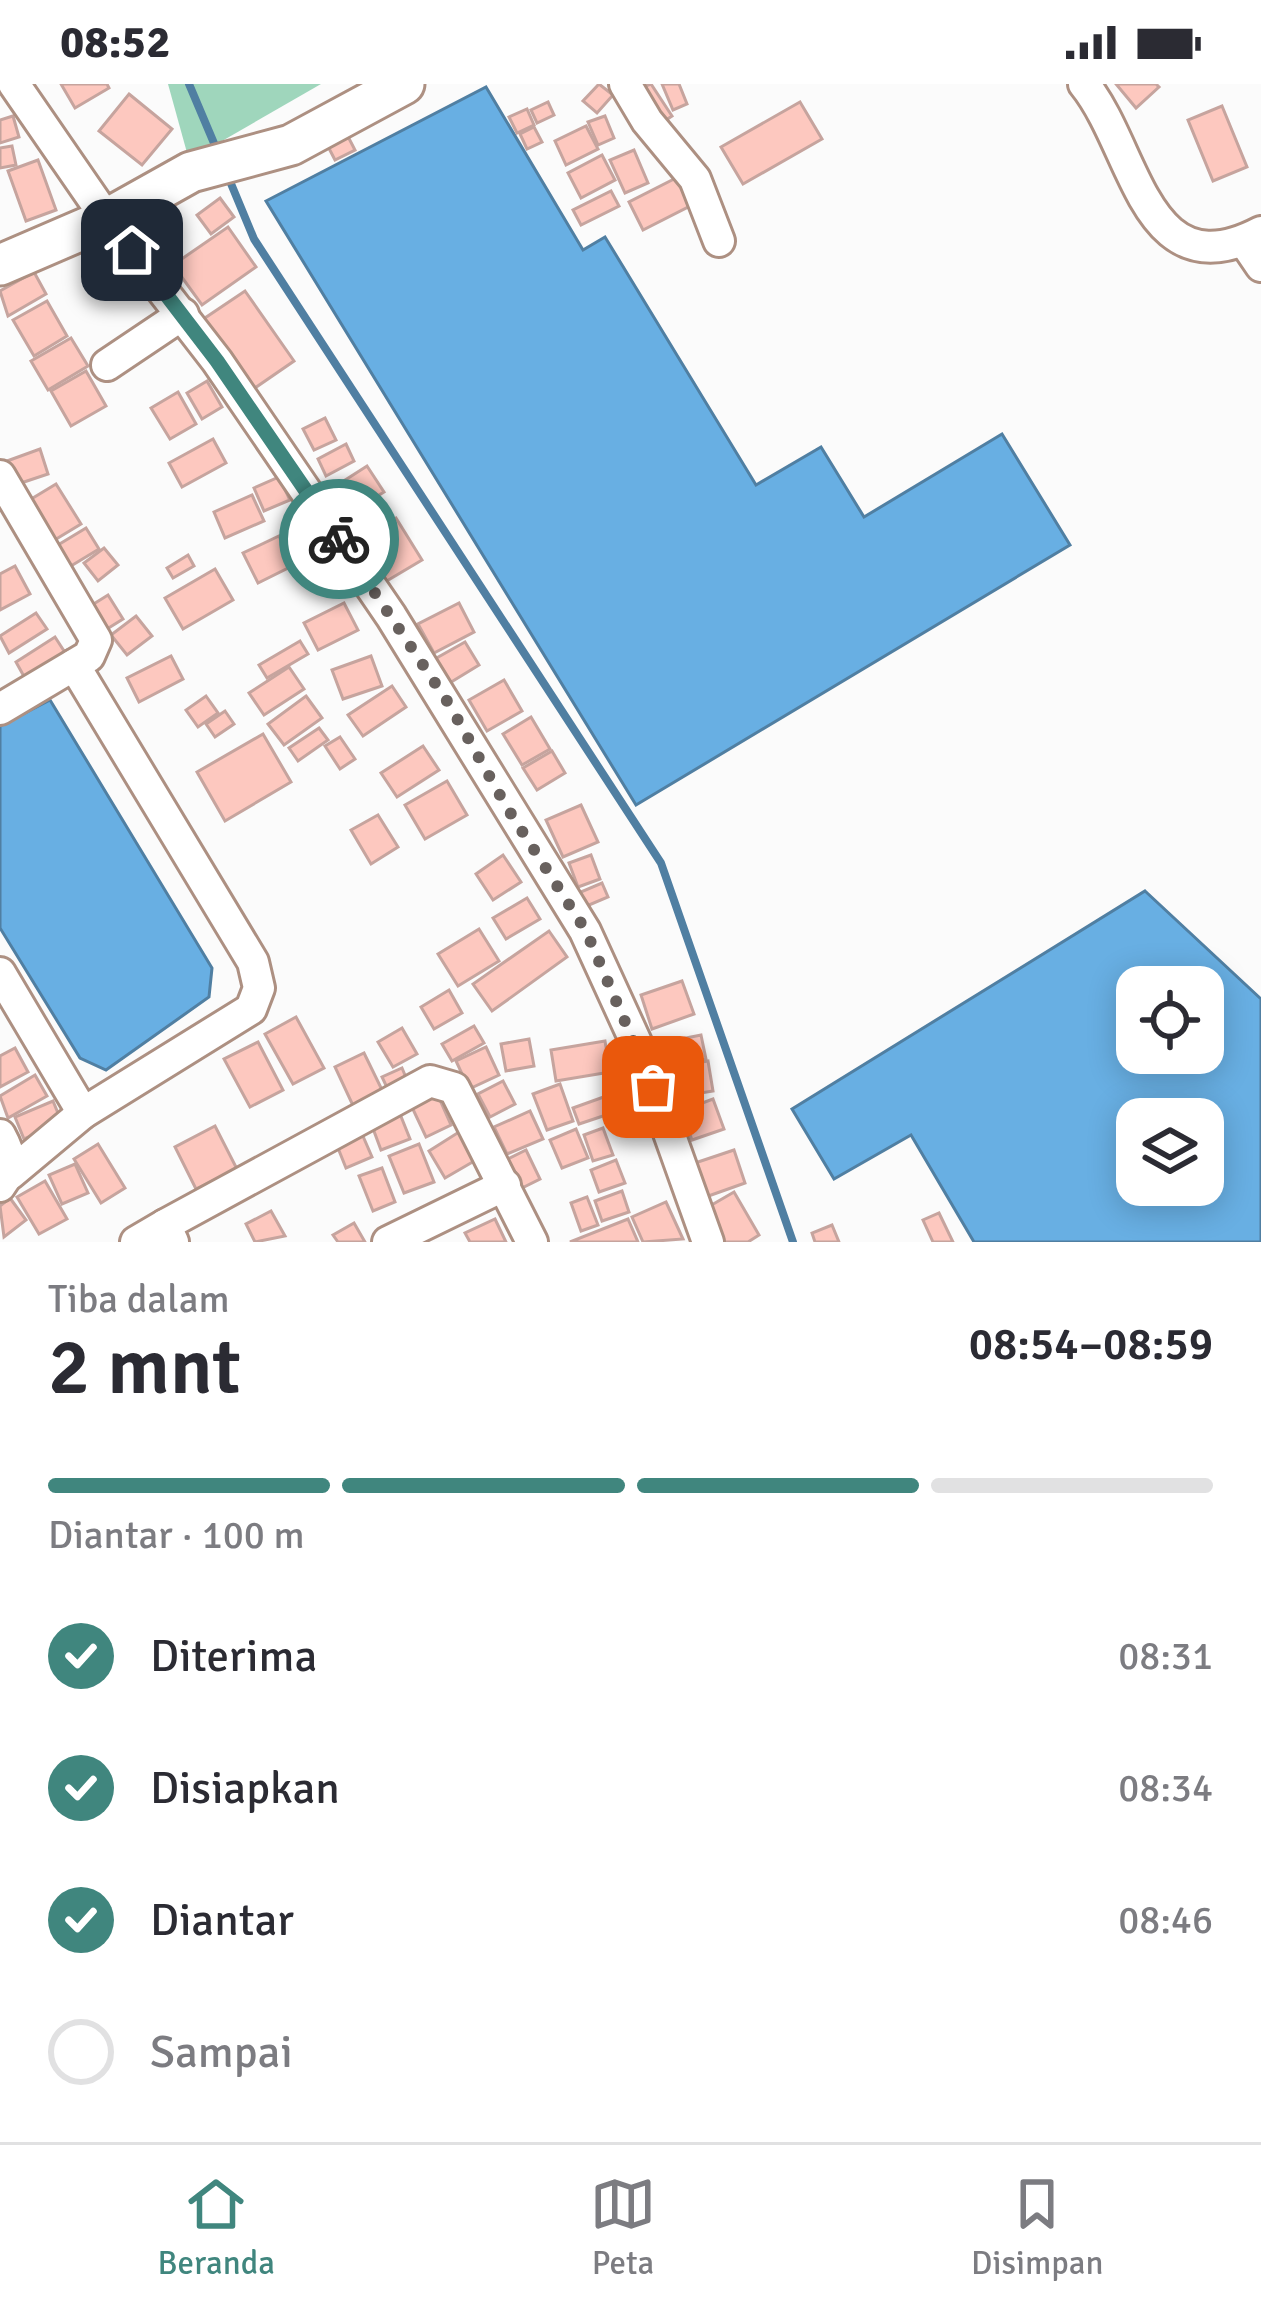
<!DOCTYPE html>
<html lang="id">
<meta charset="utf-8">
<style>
:root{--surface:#fff;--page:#f7f7f7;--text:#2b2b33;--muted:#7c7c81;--line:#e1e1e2;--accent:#40867e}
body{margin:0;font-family:Signika,sans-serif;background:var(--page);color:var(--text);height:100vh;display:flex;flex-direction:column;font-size:45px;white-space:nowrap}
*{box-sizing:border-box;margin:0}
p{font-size:39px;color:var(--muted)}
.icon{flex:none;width:66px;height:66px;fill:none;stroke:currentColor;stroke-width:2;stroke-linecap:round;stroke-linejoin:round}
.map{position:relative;height:1158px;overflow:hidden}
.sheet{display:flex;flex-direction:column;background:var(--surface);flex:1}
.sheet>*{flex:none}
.buttons{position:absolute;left:1116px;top:882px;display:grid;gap:24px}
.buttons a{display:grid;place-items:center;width:108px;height:108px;border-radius:24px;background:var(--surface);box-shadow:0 6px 30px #0003;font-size:60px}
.pin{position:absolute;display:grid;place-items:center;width:102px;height:102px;color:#fff;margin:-51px;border-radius:24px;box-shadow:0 6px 18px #0006}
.courier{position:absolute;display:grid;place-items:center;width:120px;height:120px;margin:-60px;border:9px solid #40867e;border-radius:50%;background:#fff;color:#222;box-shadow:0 3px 15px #0007}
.overview em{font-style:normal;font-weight:600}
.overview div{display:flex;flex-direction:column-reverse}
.overview{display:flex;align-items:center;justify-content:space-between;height:204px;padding:0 48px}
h1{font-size:78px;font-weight:600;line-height:90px}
.bar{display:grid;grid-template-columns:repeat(4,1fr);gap:18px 12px;align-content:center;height:144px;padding:0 48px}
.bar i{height:15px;border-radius:9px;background:var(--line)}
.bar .current{background:var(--accent)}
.bar p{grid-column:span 4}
ol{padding:0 48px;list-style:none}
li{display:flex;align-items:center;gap:36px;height:132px}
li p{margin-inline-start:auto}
li .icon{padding:12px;border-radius:50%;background:var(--accent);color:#fff;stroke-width:4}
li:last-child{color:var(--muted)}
li i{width:66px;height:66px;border:6px solid var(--line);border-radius:50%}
.status{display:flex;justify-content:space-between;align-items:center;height:84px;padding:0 60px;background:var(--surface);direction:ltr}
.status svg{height:33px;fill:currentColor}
.tab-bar{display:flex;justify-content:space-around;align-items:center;height:168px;border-top:3px solid var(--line);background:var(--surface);font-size:33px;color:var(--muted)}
.tab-bar a{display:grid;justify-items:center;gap:6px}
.tab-bar .current{color:var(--accent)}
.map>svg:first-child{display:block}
</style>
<div class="status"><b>08:52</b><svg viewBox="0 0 49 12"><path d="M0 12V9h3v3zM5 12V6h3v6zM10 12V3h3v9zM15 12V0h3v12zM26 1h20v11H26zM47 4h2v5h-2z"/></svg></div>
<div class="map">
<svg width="1261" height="1158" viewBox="0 0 1261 1158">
<rect width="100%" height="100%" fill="#fbfbfb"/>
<!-- green -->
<path fill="#9fd6bc" d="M 168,0 L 321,0 L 189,76 Z"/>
<!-- water -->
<g fill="#68afe3" stroke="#507fa2" stroke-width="3" fill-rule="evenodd">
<path d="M 486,3 L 583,166 L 605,153 L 756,401 L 821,363 L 864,433 L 1002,350 L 1070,461 L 636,721 L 266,117 Z"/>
<path d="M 50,616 L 212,884 L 209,913 L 106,986 L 80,974 L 0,844 L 0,642 Z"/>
<path d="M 1145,807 L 1261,915 L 1261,1158 L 974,1158 L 911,1051 L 834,1095 L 792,1025 ZM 1203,903 L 1203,969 L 1137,969 L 1137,903 ZM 1203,1035 L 1203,1101 L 1137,1101 L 1137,1035 Z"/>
</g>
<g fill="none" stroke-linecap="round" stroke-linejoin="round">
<!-- stream -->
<g stroke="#507fa2" stroke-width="8">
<path d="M 189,0 L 219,71"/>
<path d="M 227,90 L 254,155 L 661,779 L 793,1158"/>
</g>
</g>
<!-- building -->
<g fill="#fdc8bf" stroke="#c6a49e" stroke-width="3">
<path d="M 61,0 L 107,0 L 109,4 L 75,24 Z"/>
<path d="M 599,0 L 613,11 L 597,29 L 583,17 Z"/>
<path d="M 651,0 L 672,32 L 660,40 L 637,5 Z"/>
<path d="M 662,0 L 679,0 L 687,20 L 673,26 Z"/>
<path d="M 1116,0 L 1156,0 L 1159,3 L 1136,24 Z"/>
<path d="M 129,10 L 172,45 L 142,81 L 99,47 Z"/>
<path d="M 548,18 L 554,31 L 537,39 L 531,26 Z"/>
<path d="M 800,18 L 822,55 L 743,100 L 721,63 Z"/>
<path d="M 1222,22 L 1247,83 L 1213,97 L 1188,36 Z"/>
<path d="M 527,25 L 534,41 L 517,49 L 509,33 Z"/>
<path d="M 13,32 L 19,53 L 0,59 L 0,36 Z"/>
<path d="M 605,32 L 614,54 L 598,61 L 588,38 Z"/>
<path d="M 342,41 L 355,66 L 335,76 L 322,51 Z"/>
<path d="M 586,42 L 598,65 L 566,81 L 555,57 Z"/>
<path d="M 534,43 L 542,58 L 527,65 L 520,50 Z"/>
<path d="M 12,62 L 16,81 L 0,84 L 0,64 Z"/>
<path d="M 634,66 L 648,99 L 625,109 L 610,76 Z"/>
<path d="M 602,71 L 615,96 L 581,114 L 568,89 Z"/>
<path d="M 38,76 L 56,126 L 26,137 L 8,87 Z"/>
<path d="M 676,94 L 690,122 L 643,146 L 629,118 Z"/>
<path d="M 611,107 L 619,122 L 581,141 L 573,126 Z"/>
<path d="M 220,114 L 234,133 L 211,150 L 197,131 Z"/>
<path d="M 228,143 L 256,183 L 202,221 L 173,181 Z"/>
<path d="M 34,188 L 46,210 L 8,232 L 0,207 Z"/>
<path d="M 245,207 L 294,277 L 249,308 L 199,238 Z"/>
<path d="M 47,217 L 67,252 L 34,272 L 13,236 Z"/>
<path d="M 71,254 L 88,282 L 48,306 L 31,277 Z"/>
<path d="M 86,287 L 106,322 L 71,342 L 51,307 Z"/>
<path d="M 207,297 L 222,323 L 202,335 L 187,309 Z"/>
<path d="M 178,308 L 196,340 L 170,355 L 151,324 Z"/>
<path d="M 325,334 L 336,356 L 314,366 L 303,345 Z"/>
<path d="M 213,355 L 226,379 L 182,403 L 169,379 Z"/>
<path d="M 346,360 L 354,377 L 326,392 L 318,375 Z"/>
<path d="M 40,365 L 48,390 L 15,401 L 7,377 Z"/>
<path d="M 367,382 L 384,408 L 356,425 L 339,400 Z"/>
<path d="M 279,393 L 290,416 L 264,427 L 254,404 Z"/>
<path d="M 56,400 L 81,440 L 48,460 L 23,420 Z"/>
<path d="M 252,411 L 264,437 L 225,454 L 214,428 Z"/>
<path d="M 383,419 L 392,434 L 358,454 L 349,440 Z"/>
<path d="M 396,434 L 422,476 L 385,498 L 359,456 Z"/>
<path d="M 86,444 L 99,465 L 66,485 L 53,464 Z"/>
<path d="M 279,452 L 294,481 L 258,499 L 243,469 Z"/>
<path d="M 104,464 L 118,481 L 98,497 L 84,479 Z"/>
<path d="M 188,471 L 194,482 L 173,494 L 167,484 Z"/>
<path d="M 15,482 L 30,510 L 0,526 L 0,490 Z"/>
<path d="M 215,485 L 233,516 L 183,545 L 165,514 Z"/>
<path d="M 108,511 L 123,535 L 99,550 L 84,526 Z"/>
<path d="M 344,519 L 358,546 L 318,566 L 304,539 Z"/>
<path d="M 459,519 L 474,548 L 434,569 L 418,540 Z"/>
<path d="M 36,529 L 47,545 L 9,569 L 0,552 Z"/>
<path d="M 136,532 L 152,552 L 127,571 L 111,551 Z"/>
<path d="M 55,553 L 66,570 L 26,596 L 16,578 Z"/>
<path d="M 300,557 L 308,570 L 267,594 L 259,581 Z"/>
<path d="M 465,558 L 479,581 L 448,600 L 433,576 Z"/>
<path d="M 171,572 L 183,595 L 139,618 L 127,594 Z"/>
<path d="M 371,572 L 382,602 L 343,615 L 332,586 Z"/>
<path d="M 289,583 L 304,605 L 264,631 L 249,609 Z"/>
<path d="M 504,596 L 522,627 L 487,647 L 469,616 Z"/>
<path d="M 392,602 L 406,623 L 363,652 L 348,631 Z"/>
<path d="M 206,612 L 218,629 L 198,643 L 186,626 Z"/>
<path d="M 306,612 L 322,634 L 284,661 L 268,640 Z"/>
<path d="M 225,627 L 234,640 L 215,653 L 206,640 Z"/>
<path d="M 531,633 L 550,665 L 522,681 L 503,650 Z"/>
<path d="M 319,644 L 328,656 L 298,677 L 289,664 Z"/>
<path d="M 263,650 L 291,698 L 225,737 L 197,688 Z"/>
<path d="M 340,653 L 355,675 L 340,685 L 325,662 Z"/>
<path d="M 423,662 L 439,686 L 397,713 L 381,689 Z"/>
<path d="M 552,667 L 565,689 L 537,706 L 523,684 Z"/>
<path d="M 447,697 L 467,731 L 425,755 L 405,721 Z"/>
<path d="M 581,721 L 598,758 L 563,773 L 546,736 Z"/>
<path d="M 378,731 L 398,763 L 371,780 L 351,746 Z"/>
<path d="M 503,771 L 521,798 L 493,816 L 476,790 Z"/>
<path d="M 591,771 L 600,795 L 578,803 L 569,779 Z"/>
<path d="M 602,799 L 608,813 L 582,824 L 576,810 Z"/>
<path d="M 527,814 L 540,835 L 506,855 L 493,834 Z"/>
<path d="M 479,845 L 499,877 L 458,902 L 438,870 Z"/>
<path d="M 549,847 L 567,873 L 492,927 L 473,900 Z"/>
<path d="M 682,897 L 694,930 L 652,945 L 641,911 Z"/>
<path d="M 449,906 L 462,929 L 434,945 L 421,923 Z"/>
<path d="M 296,933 L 324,984 L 293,1000 L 265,950 Z"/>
<path d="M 474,942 L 484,959 L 452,977 L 442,960 Z"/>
<path d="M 402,944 L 417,970 L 393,983 L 378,958 Z"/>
<path d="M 701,951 L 706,975 L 681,980 L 676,956 Z"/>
<path d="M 529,955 L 534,982 L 506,987 L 501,960 Z"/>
<path d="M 605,957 L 610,988 L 556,997 L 551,966 Z"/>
<path d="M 258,958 L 283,1006 L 250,1023 L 224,975 Z"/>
<path d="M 486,963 L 499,991 L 469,1005 L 456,977 Z"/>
<path d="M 15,964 L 28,988 L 0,1003 L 0,972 Z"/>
<path d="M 364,969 L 386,1014 L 356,1028 L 335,983 Z"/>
<path d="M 708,977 L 713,1007 L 669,1014 L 664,984 Z"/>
<path d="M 402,984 L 410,1003 L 391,1012 L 382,993 Z"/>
<path d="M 35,991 L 47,1012 L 8,1034 L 0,1012 Z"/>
<path d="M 503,997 L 515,1020 L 490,1033 L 478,1010 Z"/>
<path d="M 560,1000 L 573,1037 L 547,1046 L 533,1010 Z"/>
<path d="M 436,1007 L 451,1041 L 426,1053 L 410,1019 Z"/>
<path d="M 612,1010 L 618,1027 L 579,1040 L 573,1024 Z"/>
<path d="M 713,1015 L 724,1045 L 692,1056 L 681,1027 Z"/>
<path d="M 53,1017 L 62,1039 L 24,1055 L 15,1033 Z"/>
<path d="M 396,1020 L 410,1055 L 381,1066 L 368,1031 Z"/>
<path d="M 530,1027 L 543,1055 L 507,1070 L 494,1043 Z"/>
<path d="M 215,1042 L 237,1085 L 196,1105 L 175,1063 Z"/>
<path d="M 359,1043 L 372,1073 L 346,1084 L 334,1054 Z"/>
<path d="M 603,1044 L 613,1071 L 593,1077 L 584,1051 Z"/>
<path d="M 576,1045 L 588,1074 L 562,1084 L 550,1056 Z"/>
<path d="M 459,1048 L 476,1076 L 445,1094 L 429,1067 Z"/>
<path d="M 98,1060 L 125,1104 L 101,1119 L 74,1075 Z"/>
<path d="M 419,1060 L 434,1098 L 404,1109 L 389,1072 Z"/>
<path d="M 526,1066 L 540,1095 L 522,1104 L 508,1075 Z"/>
<path d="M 734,1066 L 745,1099 L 700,1115 L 689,1081 Z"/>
<path d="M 616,1076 L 625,1099 L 599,1108 L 591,1086 Z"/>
<path d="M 75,1080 L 88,1109 L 62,1120 L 49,1091 Z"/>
<path d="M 382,1084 L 395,1118 L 373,1127 L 359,1092 Z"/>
<path d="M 45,1097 L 67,1135 L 39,1150 L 17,1113 Z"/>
<path d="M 622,1107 L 629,1128 L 602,1137 L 595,1117 Z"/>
<path d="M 734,1108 L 759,1151 L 748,1158 L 722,1158 L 703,1126 Z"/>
<path d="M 587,1113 L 598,1141 L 581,1147 L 571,1119 Z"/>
<path d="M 10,1114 L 26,1136 L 4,1153 L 0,1122 Z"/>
<path d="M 666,1118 L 683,1155 L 643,1158 L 632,1133 Z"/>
<path d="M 271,1127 L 285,1152 L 255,1158 L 246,1140 Z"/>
<path d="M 939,1129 L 953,1158 L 933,1158 L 923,1136 Z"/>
<path d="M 495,1135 L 506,1158 L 470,1158 L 465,1149 Z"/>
<path d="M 628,1135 L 638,1158 L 570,1158 Z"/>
<path d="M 354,1139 L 365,1158 L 338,1158 L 333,1151 Z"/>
<path d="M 832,1141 L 839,1158 L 815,1158 L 812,1149 Z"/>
</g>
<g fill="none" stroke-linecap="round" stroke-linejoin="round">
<!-- minor casing -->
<g stroke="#ad9082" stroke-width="36">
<g id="minor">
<path d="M 14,0 L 107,135 L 217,277 L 391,532 L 585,847 L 639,965 L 708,1158"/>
<path d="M 625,0 L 647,37 L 695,95 L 719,157"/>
<path d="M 1084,0 C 1137,65 1144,209 1261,148"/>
<path d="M 1244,157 L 1261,182"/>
<path d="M 107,281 L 183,230"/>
<path d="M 0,392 L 96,556 L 89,572 L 0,625"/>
<path d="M 0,889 L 83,1029"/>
<path d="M 0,1051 C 11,1071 14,1084 0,1102"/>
<path d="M 10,1090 L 83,1029 L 251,925 L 259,904 L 253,878 L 74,581"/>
<path d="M 136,1158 L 165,1141"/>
<path d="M 173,1158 L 165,1141 L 430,997 L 454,1004 L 532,1158"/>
<path d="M 388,1158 L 505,1101"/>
</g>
</g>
<!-- major casing -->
<g stroke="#ad9082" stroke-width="45">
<path id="major" d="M 0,181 L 107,135 L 191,88 L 291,61 L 404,0"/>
</g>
<!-- minor -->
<use href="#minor" stroke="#fff" stroke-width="30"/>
<!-- major -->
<use href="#major" stroke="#fff" stroke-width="39"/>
</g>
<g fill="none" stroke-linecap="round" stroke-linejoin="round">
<!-- done -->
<path stroke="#68615e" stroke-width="12" stroke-dasharray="0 21.6" d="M 339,455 L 449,620 L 506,722 L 586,847 L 653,1003"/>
<!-- route -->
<path stroke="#40867e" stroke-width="15" d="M 132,166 L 217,277 L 339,455"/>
</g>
</svg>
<div class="buttons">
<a><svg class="icon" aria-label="locate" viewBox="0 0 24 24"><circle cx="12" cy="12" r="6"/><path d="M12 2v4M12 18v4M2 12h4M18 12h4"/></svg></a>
<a><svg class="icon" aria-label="layers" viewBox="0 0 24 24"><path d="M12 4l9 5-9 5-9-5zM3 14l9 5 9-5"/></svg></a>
</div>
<div class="pin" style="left:653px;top:1003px;background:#ea580c"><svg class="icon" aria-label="bag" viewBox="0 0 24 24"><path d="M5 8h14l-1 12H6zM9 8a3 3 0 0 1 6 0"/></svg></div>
<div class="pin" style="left:132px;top:166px;background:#1f2937"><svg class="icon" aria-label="home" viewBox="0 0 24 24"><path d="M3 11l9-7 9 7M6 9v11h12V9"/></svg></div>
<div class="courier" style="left:339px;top:455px"><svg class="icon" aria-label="bike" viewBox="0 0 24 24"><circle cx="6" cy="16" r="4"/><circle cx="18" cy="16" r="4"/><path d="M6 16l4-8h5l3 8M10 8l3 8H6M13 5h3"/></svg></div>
</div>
<section class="sheet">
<div class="overview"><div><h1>2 mnt</h1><p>Tiba dalam</p></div><em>08:54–08:59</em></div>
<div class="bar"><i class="current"></i><i class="current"></i><i class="current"></i><i></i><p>Diantar · 100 m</p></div>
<ol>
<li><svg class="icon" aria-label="check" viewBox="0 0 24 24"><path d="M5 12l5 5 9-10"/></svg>Diterima<p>08:31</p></li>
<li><svg class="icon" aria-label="check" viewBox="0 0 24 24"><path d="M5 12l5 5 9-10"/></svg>Disiapkan<p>08:34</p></li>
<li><svg class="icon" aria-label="check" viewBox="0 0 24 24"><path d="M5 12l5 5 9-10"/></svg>Diantar<p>08:46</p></li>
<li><i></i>Sampai</li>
</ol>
</section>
<nav class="tab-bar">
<a class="current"><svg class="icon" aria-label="home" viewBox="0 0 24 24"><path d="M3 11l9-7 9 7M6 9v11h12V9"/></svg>Beranda</a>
<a><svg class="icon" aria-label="map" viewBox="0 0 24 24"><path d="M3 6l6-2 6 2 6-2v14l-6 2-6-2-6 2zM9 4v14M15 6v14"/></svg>Peta</a>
<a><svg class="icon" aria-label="saved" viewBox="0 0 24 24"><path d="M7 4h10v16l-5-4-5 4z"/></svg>Disimpan</a>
</nav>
